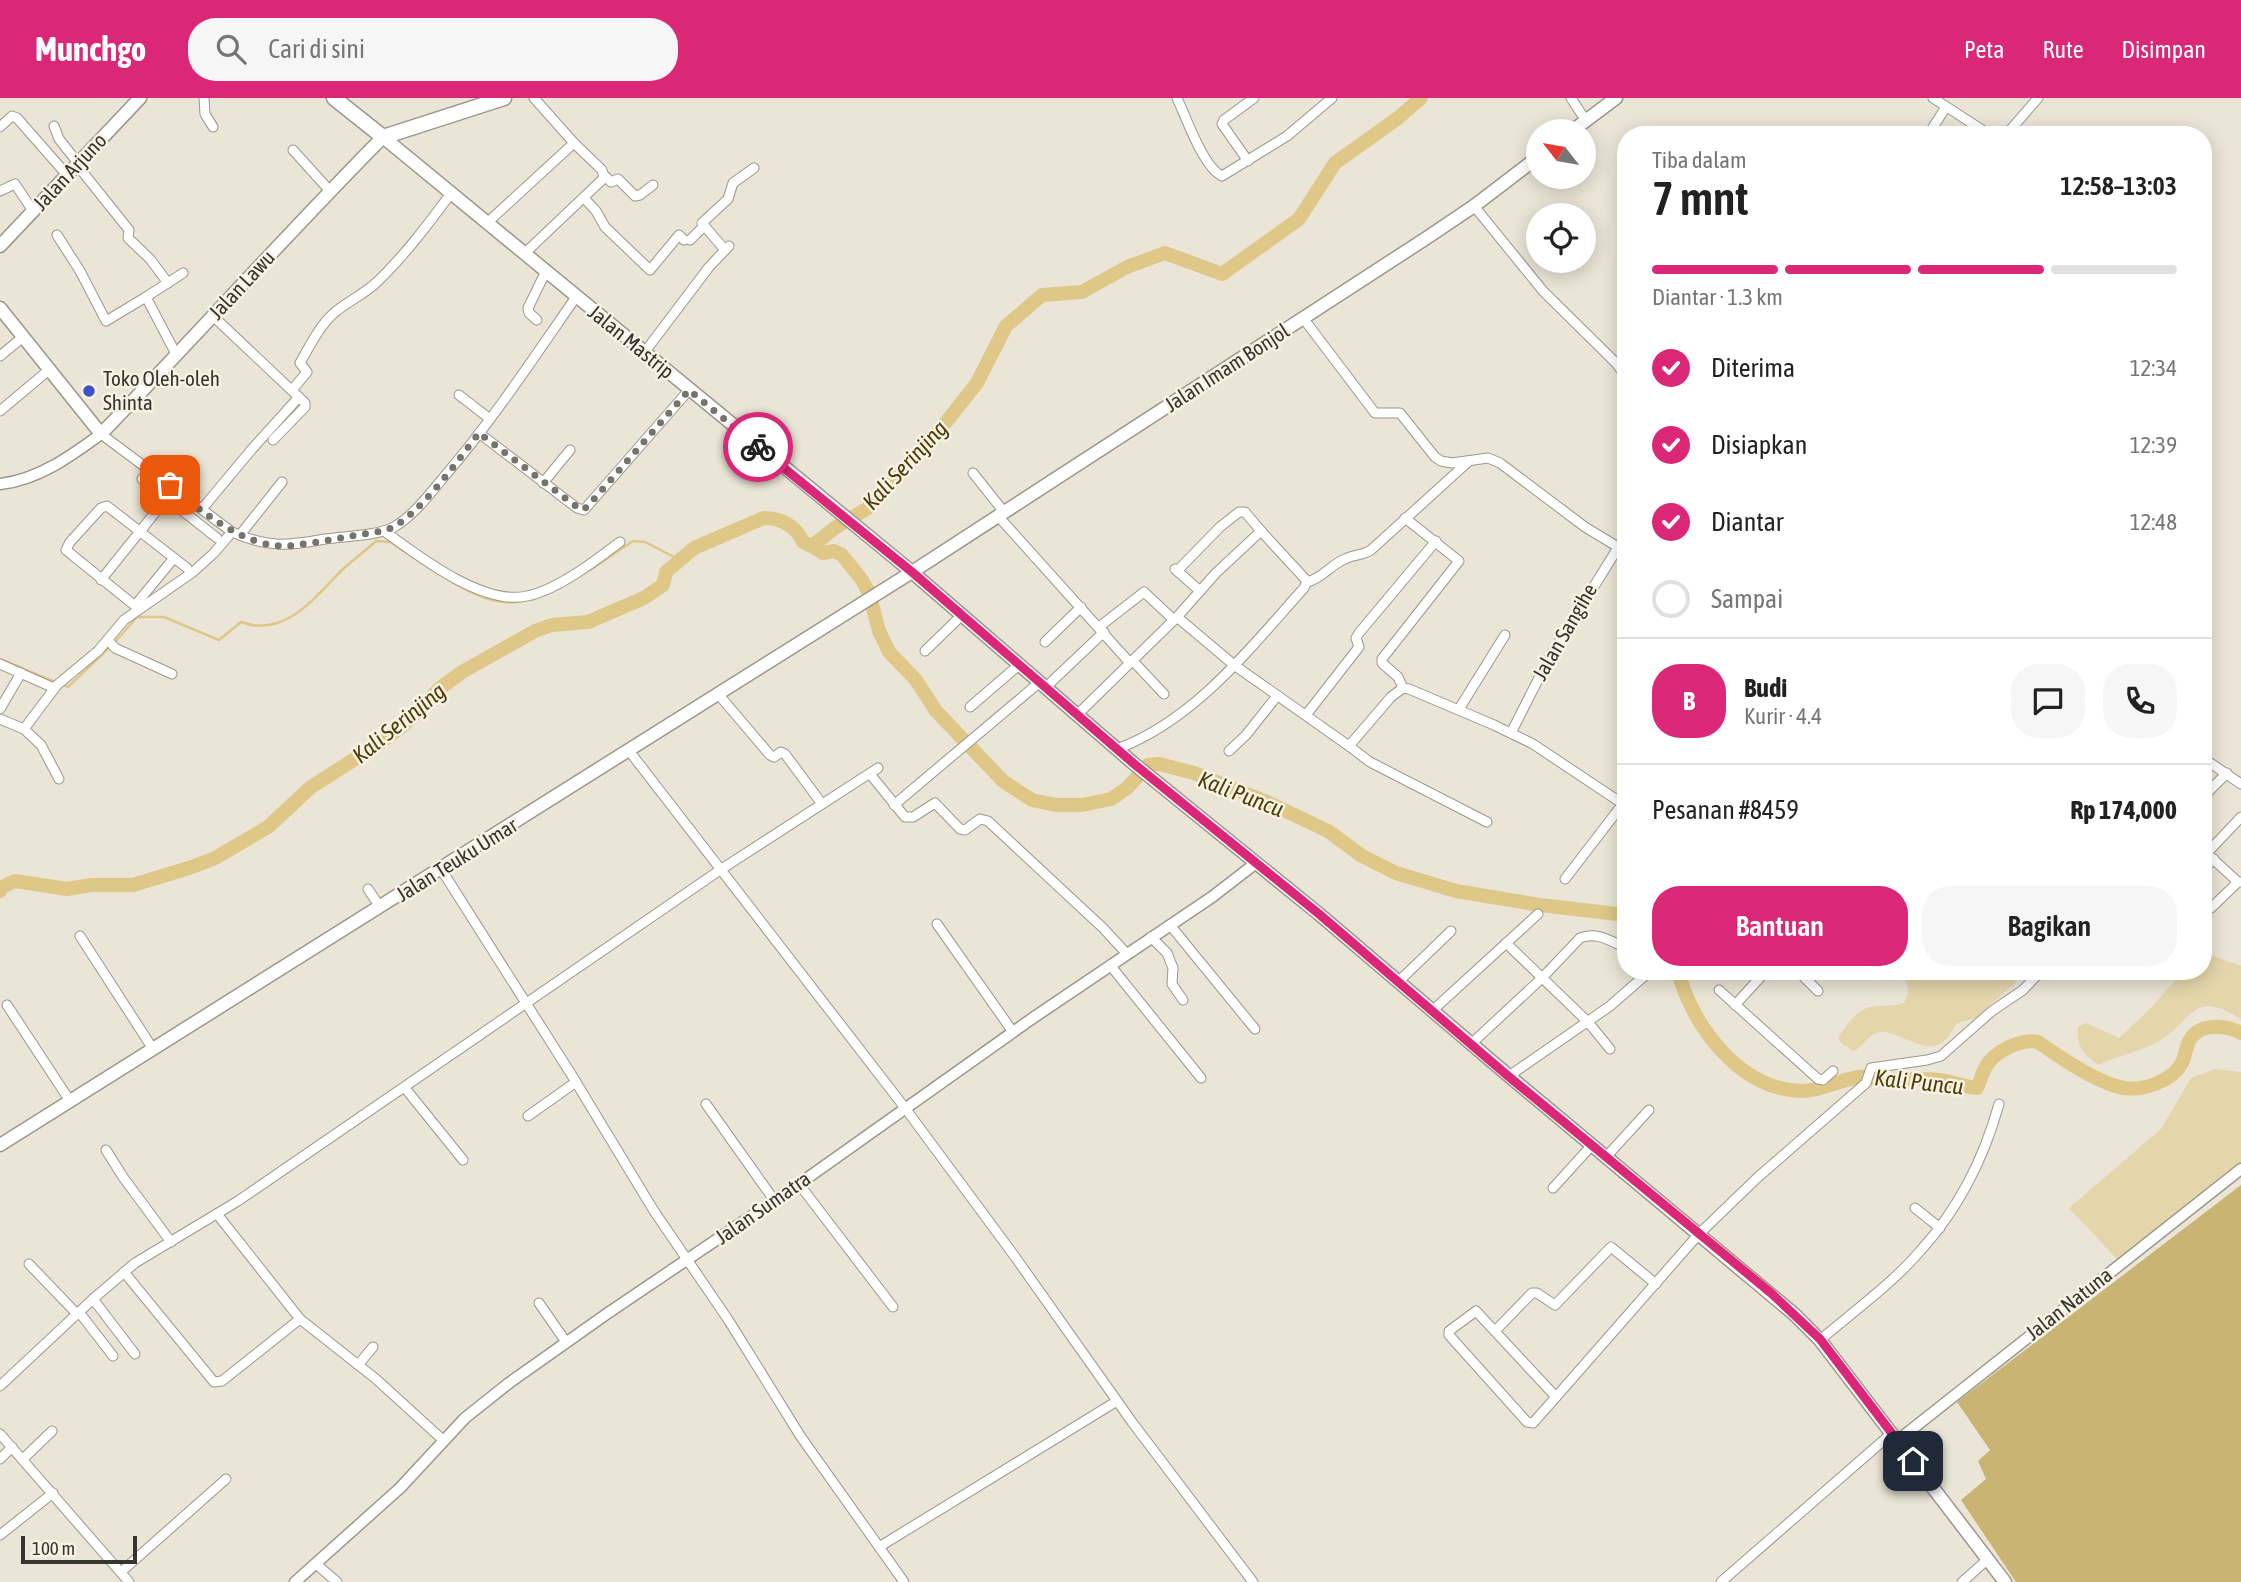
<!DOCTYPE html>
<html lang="id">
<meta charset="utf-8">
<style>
:root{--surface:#fff;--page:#f6f6f6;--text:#222;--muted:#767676;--line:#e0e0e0;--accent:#db2777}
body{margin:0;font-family:"Asap Condensed",sans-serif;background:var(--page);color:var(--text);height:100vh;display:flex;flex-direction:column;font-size:26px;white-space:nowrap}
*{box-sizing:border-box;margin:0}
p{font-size:23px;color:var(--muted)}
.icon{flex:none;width:38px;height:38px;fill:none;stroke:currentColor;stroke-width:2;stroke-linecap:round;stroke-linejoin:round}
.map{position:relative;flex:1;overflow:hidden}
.drawer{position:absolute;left:1617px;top:28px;width:595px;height:854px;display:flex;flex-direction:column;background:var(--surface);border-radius:28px;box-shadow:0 4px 18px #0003}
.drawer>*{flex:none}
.needle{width:46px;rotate:301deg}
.tools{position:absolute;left:1526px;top:21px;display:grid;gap:14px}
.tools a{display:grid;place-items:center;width:70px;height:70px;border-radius:50%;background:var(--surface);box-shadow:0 4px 18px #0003;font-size:35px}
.scale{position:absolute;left:21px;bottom:18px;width:116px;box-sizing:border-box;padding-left:7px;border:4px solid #373530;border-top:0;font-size:19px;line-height:24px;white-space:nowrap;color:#373530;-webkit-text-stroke:5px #f7f2e3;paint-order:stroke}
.pin{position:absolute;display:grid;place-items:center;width:60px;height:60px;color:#fff;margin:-30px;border-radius:14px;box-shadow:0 4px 10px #0006}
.courier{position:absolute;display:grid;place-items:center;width:70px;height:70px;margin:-35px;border:5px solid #db2777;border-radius:50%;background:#fff;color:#222;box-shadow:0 2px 9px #0007}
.overview em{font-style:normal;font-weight:600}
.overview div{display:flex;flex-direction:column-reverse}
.overview{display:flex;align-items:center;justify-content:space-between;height:119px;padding:0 35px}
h1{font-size:46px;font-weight:600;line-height:52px}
.bar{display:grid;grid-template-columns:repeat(4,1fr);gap:10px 7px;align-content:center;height:84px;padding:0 35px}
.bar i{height:9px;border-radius:5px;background:var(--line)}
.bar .on{background:var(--accent)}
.bar p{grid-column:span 4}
.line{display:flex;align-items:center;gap:18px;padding:0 35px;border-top:2px solid var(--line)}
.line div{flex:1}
.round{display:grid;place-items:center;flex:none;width:74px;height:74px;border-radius:28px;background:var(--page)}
ol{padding:0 35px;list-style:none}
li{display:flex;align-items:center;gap:21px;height:77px}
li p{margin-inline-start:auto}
li .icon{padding:7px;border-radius:50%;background:var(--accent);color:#fff;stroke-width:4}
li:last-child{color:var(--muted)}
li i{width:38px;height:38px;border:4px solid var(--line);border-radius:50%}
.action{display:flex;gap:14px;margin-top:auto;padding:14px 35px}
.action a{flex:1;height:80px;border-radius:28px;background:var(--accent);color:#fff;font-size:28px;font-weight:600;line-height:80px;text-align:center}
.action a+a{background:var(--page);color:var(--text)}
header{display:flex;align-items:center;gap:42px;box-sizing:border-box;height:98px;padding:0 35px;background:var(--accent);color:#fff}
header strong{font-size:33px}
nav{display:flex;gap:38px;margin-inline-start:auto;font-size:24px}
.search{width:490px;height:63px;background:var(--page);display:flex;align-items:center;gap:18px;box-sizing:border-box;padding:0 24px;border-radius:28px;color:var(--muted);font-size:26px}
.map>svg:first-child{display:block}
</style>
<header>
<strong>Munchgo</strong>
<div class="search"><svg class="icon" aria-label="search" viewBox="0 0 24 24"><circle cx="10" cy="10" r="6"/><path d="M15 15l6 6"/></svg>Cari di sini</div>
<nav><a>Peta</a><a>Rute</a><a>Disimpan</a></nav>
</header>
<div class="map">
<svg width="2241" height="1484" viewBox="0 0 2241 1484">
<rect width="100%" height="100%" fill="#eae5d6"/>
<!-- green -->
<g fill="#e4d5ab">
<path d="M 2213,858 L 2241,868 L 2241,921 C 2192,890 2193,923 2159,943 C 2143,953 2116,958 2098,967 C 2083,955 2076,948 2078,929 L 2086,925 L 2119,940 L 2147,914 L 2183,874 L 2203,873 L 2203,862 Z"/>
<path d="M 1906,873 L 2000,873 L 2016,884 L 1976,920 L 1957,925 C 1954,929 1951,935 1948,939 C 1928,963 1902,932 1880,934 C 1868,936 1864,949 1854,953 L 1842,946 L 1838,940 C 1846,928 1855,913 1870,909 C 1882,907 1893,909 1904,905 C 1908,896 1910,891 1905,883 Z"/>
<path d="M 2215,971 L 2241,974 L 2241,1065 L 2117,1161 L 2069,1110 L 2161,1031 L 2191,980 Z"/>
</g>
<!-- forest -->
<path fill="#cab474" d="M 2241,1087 L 2241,1484 L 2016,1484 L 1961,1402 L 1986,1381 L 1978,1363 L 1990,1352 L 1957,1304 Z"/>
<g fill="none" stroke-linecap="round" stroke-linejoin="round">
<!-- stream -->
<g stroke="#dec787" stroke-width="2.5">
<path d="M 590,472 L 633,443 L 645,444 L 680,462"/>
<path d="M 452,484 C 481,501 504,511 538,499"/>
<path d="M 0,561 L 55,584"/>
<path d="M 61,586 L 68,589 L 115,544 L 137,519 L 164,519 L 219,542 L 241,524 C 285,540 314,500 342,472 C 353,462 365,453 376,443 L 390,444 L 440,477"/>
</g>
<!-- river -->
<g stroke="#dec787" stroke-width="14">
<path d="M 812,448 L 823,455 L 834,453 L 842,457 L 862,482 L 869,495 L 879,533 L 889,554 L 916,582 L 936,613 L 1003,683 L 1032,702 L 1056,707 L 1082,707 L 1111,701 L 1127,690 L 1148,667 L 1159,666 L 1194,675 L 1267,704 L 1328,733 L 1362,758 L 1396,775 L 1456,793 L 1540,807 L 1626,817"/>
<path d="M 0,793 L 2,789 L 15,783 L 67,791 L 91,787 L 133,787 L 192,769 L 215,760 L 268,729 L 311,689 L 380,645 L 405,626 L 439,591 L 462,574 L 535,533 L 552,527 L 588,524 L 644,500 L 663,487 L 666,474 L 694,450 L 764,420 C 781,420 796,428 803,444 L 812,448 L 836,429 L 868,410 L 939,333 L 977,285 L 1006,228 L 1042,197 L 1082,194 L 1127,169 L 1165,155 L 1222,176 L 1299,121 L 1335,65 L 1398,20 L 1421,0"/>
<path d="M 1678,873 C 1692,928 1740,992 1802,993 C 1823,993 1841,981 1859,979 C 1866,978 1873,981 1880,982 C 1902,982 1924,979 1945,983 C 1956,985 1966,989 1977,990 C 1981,983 1981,977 1985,970 C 1993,954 2021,940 2038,944 C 2061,960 2097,985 2124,990 C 2144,993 2172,983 2182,965 C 2186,957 2186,946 2191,940 C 2202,924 2227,928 2241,935"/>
</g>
<!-- minor casing -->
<g stroke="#9c978a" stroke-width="11">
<g id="minor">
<path d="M 204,0 L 205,16 L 213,29"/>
<path d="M 1177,0 C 1186,19 1203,69 1222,78 L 1287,38 L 1332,0"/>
<path d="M 1571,0 L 1586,23"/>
<path d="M 1933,0 L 1990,37"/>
<path d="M 54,28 L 59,41 L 78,65"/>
<path d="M 0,29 L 12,18 L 17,20 L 67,77"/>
<path d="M 1928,37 L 1946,9"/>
<path d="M 2006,37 L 2038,0"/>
<path d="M 293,52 L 330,93"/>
<path d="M 1248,63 L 1222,26 L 1224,22 L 1254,0"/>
<path d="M 77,67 L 129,132 L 128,140 L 150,161 L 168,185"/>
<path d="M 604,77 L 611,84 L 618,81 L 635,98 L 640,97 L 653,87"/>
<path d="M 0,93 L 15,86 L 33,113"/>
<path d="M 584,100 L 596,113 L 605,129 L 650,172 L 679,137 L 684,142"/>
<path d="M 1474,108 L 1543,193 L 1616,265 L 1626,279"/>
<path d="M 488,124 L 574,45 L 534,0"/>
<path d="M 57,137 L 80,173 L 106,223 L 146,199"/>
<path d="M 690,142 L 703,129"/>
<path d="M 725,152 L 702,125 L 728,101 L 733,85 L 754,70"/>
<path d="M 525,155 L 604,80 L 602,72 L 574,45"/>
<path d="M 214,219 L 305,305 L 305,309 L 273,342"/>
<path d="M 1303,220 L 1375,315 L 1400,315 L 1435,359 L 1441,363 L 1452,365 L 1488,360 L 1500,365 L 1585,429 L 1618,449"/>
<path d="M 537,222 L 529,215 L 528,210 L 546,173"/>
<path d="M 644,255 L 709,169 L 729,148"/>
<path d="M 0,258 L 23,239"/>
<path d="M 177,258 L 146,199 L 183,175"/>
<path d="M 292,292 L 307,274 L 300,265 C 309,249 320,227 334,215 C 348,203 365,196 378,183 C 406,156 429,125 452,94"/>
<path d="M 459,297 L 490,321"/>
<path d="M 0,313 L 50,271"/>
<path d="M 479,335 L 577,410 L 584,412 L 689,292"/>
<path d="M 101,336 L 232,434 C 268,450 288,448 325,441 C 345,438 377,438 394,429 C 413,418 429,397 443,380 C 492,323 533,261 576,199"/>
<path d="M 973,375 L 1004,414"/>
<path d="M 142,381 L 217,440"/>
<path d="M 543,385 L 570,352"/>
<path d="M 202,411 L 252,351 L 299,299"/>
<path d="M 998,418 L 1130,565 L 1177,519 L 1234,567 L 1349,648 L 1391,599 L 1403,590 L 1409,591 L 1494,627 L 1533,646 L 1626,708"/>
<path d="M 384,433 C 419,458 482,508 527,498 C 557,492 595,463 620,444"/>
<path d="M 240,437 L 282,384"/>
<path d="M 174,460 L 137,505 L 134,507 L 66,452 L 70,444 L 101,410 L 107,408 L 187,470"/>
<path d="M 1175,471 L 1200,493"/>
<path d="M 1177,473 L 1220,429 L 1239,414 L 1245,414 L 1261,433"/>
<path d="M 101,482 L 174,391"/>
<path d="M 1307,484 C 1323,480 1330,467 1345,461 C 1354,456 1362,458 1371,452 L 1468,364"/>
<path d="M 1099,529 L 1144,494 L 1174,522"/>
<path d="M 108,542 L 115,550 L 172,576"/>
<path d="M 1045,544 L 1081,509"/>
<path d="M 925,553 L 962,517"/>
<path d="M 1132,562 L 1164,596"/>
<path d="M 0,566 L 54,590"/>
<path d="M 1046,589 L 1104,534"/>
<path d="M 1403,590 L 1398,579 L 1382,565 L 1382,561 L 1459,463 L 1405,420"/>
<path d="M 719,597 L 770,657 L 774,659 L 781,654 L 785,656 L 822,706"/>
<path d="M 970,609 L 1020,566"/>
<path d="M 0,611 L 21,575"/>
<path d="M 1459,611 L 1505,537"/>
<path d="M 1078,616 L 1130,565"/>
<path d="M 1306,617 L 1359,549 L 1356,540 L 1359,535 L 1436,443"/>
<path d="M 0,621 L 24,631 L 57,587 L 98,553 L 124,522 L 193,474 L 214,455 L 232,434"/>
<path d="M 24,631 L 41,647 L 59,681"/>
<path d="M 1511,635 L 1548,562 L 1626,437"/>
<path d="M 1349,648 L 1370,664 L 1487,724"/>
<path d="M 1117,651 C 1195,622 1250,550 1304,490 L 1307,483 L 1261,433 L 1216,475 L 1177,519"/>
<path d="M 1229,653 L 1246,637 L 1277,598"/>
<path d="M 630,654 L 905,1010 L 1013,1156 L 1132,1324 L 1253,1484"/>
<path d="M 2203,660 L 2241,686"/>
<path d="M 870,676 L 905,719 L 913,719 L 935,705 L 960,731 L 965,732 L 980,721 L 988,723 L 1103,830 L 1127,856"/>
<path d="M 2203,699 L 2227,675"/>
<path d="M 894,707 L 1040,584"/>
<path d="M 2203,752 L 2238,784"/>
<path d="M 2207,755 L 2241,719"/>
<path d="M 441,771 L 571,976 L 654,1113 L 729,1223 L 801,1339 L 904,1484"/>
<path d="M 2203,772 L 2214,761"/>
<path d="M 1565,781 L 1625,703"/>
<path d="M 368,791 L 380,809"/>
<path d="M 2203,807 L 2207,810 L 2211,810 L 2238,784 L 2241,784"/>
<path d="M 937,826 L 1013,934"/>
<path d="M 1170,827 L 1255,931"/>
<path d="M 80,838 L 153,951"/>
<path d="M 1151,839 L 1167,855 L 1173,870 L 1172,886 L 1183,902"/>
<path d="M 1506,845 L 1588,924 L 1610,951"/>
<path d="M 1110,867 L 1201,980"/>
<path d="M 1798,873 L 1818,893"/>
<path d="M 1808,883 L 1816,873"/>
<path d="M 1398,884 L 1451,833"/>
<path d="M 1719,892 L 1818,981 L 1823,982 L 1833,973"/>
<path d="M 7,907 L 70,1003"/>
<path d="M 1735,907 L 1766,873"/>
<path d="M 1432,913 L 1538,816"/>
<path d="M 1471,946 L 1542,880 L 1580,840 C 1596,833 1611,843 1626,850"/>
<path d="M 1509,978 L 1610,908 L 1650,873"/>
<path d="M 405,990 L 463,1062"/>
<path d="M 706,1006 L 774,1102"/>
<path d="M 528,1018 L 576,984"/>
<path d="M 106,1052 L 123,1079 L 171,1144"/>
<path d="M 1606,1059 L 1649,1012"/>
<path d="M 799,1086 L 893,1209"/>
<path d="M 1553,1090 L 1592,1047"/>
<path d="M 1915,1110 L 1940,1130"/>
<path d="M 217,1116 L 300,1221 L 376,1281 L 443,1342"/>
<path d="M 29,1166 L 77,1216"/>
<path d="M 124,1174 L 214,1284 L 222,1283 L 300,1221"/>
<path d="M 93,1201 L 135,1256"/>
<path d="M 539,1205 L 566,1244"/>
<path d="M 79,1214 L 113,1258"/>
<path d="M 1495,1233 L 1532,1195 L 1537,1195 L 1555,1207 L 1611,1149 L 1656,1186"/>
<path d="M 1820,1242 C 1854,1213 1892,1186 1921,1152 C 1959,1110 1984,1060 1999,1006"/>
<path d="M 358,1267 L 373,1249"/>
<path d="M 0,1288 L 93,1201 L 135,1165 L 238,1103 L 720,772 L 878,670"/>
<path d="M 1556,1299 L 1533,1325 L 1527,1324 L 1449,1237 L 1449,1233 L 1476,1213 L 1556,1299 L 1698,1137 L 1757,1080 L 1866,985 L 1871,970 L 1927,962 L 1941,958 L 1992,913 L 2023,892 L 2041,873"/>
<path d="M 0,1336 L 129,1484"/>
<path d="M 0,1361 L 12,1349"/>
<path d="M 23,1361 L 52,1333"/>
<path d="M 0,1437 L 53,1395"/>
<path d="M 879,1449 L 1117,1303"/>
<path d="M 316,1466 L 337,1484"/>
<path d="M 121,1474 L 226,1381"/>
<path d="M 1721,1484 L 1892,1335"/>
<path d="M 1962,1484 L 1988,1461"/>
</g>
</g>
<!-- tertiary casing -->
<g stroke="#9c978a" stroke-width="13">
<g id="tertiary">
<path d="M 0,386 C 38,382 71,358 101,336"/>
<path d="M 1897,1343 L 2241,1071"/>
<path d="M 295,1484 L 400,1390 L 465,1320 L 509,1285 L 608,1215 L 799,1086 L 1030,922 L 1212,799 L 1256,765"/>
</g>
</g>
<!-- secondary casing -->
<g stroke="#9c978a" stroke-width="15">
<g id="secondary">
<path d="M 1572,33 L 1616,0"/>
<path d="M 0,148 L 140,0"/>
<path d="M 0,210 L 101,336 C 196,238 287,136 383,39 L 912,474 L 1133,665 L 1319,816 L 1509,978 L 1794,1216 L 1820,1242 L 2005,1484"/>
<path d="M 0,1047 L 912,474 L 1425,141 L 1474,108 L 1538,59"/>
</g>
</g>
<!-- primary casing -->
<g stroke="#9c978a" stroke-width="17">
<path id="primary" d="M 334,0 L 383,39 L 504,0"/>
</g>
<!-- minor -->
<use href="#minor" stroke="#fff" stroke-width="9"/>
<!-- tertiary -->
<use href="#tertiary" stroke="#fff" stroke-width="10"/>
<!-- secondary -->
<use href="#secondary" stroke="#fff" stroke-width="12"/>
<!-- primary -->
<use href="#primary" stroke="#fff" stroke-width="14"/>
</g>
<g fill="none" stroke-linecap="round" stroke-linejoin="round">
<!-- done -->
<path stroke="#76736a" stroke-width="7" stroke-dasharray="0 12.6" d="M 170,387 C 200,413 246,450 287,448 C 319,445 352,437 384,433 C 416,423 458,362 479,335 L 581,412 L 587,409 L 689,292 L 758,349"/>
<!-- route -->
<path stroke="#db2777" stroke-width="9" d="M 758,349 L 912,474 L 1133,665 L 1319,816 L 1508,978 L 1771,1195 L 1820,1241 L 1913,1363"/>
</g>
<!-- markers -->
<circle fill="#3f52c5" stroke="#f7f2e3" stroke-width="2.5" cx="89" cy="293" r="7"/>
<g text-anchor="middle" stroke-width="5" stroke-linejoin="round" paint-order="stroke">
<!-- street labels -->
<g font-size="21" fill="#373530" stroke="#f7f2e3">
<text transform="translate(70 74) rotate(-47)" y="7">Jalan Arjuno</text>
<text transform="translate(242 187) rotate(-47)" y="7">Jalan Lawu</text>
<text transform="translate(631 244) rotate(39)" y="7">Jalan Mastrip</text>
<text transform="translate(1227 270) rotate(-33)" y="7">Jalan Imam Bonjol</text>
<text transform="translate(1565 534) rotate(-60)" y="7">Jalan Sangihe</text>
<text transform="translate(457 762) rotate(-32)" y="7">Jalan Teuku Umar</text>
<text transform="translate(763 1110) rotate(-35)" y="7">Jalan Sumatra</text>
<text transform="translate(2069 1206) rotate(-38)" y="7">Jalan Natuna</text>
</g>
<!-- poi labels -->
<g font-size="21" fill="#373530" stroke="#f7f2e3" text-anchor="start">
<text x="103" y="288">Toko Oleh-oleh<tspan x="103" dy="24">Shinta</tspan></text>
</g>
<!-- water labels -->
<g font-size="23" font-style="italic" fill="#4e3e0a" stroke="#f7f2e3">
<text transform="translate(905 367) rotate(-47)" y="8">Kali Serinjing</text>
<text transform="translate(399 625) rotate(-39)" y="8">Kali Serinjing</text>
<text transform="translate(1241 696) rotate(21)" y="8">Kali Puncu</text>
<text transform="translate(1919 984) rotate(6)" y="8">Kali Puncu</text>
</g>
</g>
</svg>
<div class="tools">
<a><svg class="needle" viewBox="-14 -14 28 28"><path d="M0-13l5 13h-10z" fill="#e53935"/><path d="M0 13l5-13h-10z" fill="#767676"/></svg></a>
<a><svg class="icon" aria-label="locate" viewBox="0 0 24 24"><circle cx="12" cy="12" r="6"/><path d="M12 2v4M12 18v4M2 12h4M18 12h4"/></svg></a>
</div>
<div class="scale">100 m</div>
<div class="pin" style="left:170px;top:387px;background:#ea580c"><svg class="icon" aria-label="bag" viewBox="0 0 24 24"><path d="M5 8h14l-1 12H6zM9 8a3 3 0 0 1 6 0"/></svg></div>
<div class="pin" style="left:1913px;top:1363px;background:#1f2937"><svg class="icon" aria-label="home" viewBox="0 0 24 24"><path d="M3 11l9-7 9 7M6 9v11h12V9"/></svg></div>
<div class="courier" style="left:758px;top:349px"><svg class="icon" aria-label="bike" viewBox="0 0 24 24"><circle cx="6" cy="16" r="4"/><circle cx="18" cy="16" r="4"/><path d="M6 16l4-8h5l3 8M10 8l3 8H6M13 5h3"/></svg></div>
<section class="drawer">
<div class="overview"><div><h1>7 mnt</h1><p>Tiba dalam</p></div><em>12:58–13:03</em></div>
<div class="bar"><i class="on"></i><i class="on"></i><i class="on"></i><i></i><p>Diantar · 1.3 km</p></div>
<ol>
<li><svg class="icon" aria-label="check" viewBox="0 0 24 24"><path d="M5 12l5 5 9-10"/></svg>Diterima<p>12:34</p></li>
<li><svg class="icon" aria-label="check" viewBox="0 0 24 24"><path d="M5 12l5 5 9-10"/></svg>Disiapkan<p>12:39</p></li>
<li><svg class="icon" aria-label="check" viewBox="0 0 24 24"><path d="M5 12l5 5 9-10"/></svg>Diantar<p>12:48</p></li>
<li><i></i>Sampai</li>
</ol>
<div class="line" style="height:126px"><b class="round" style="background:var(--accent);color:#fff">B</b><div><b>Budi</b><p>Kurir · 4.4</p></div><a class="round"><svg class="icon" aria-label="chat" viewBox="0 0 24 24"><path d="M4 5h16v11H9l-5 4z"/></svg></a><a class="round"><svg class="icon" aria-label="phone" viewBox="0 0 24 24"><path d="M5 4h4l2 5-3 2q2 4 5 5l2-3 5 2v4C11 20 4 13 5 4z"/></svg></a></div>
<div class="line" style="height:91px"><div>Pesanan #8459</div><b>Rp 174,000</b></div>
<div class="action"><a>Bantuan</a><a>Bagikan</a></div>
</section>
</div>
